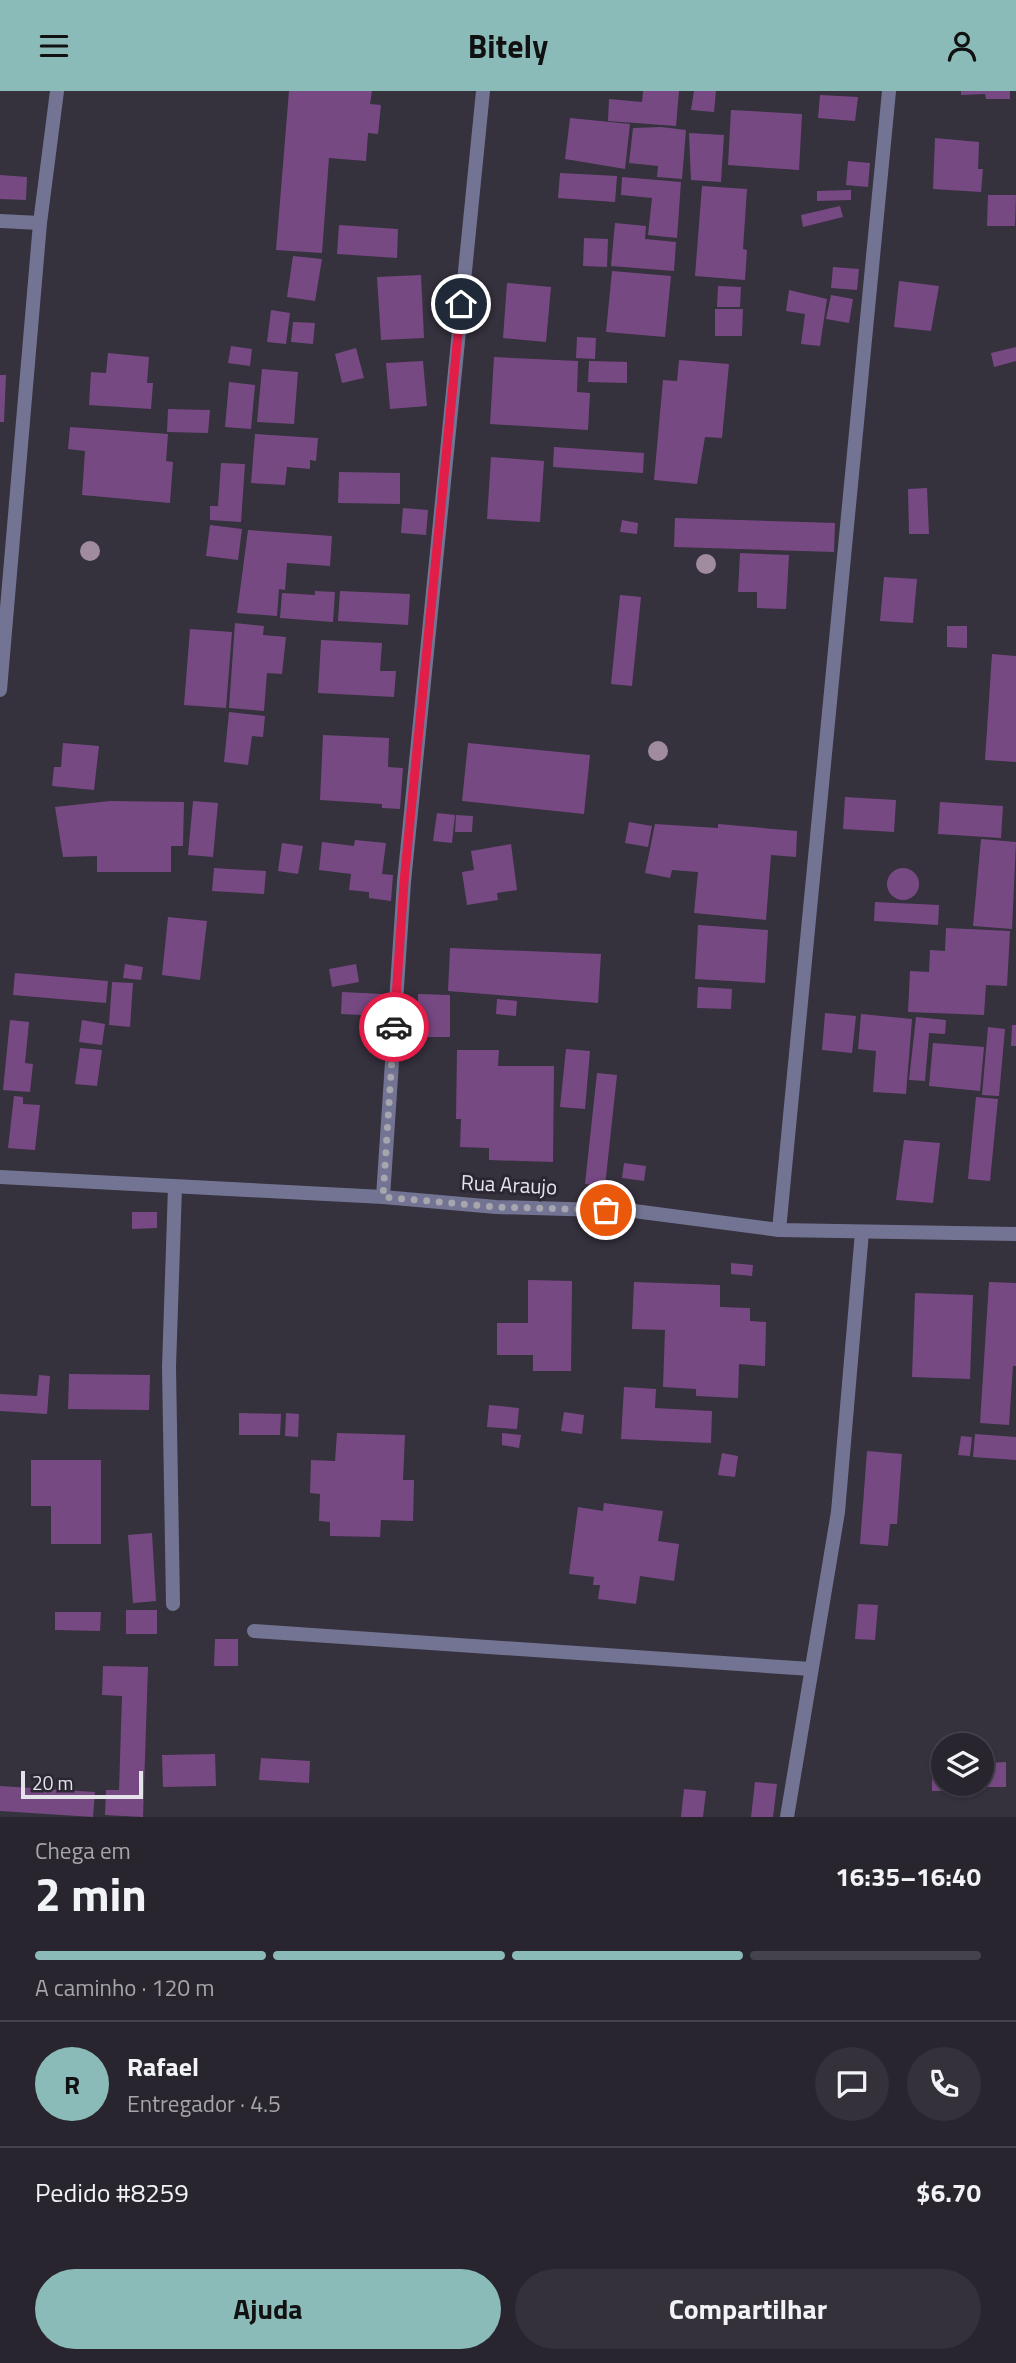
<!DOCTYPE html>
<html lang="pt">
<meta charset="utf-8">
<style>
:root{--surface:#28252e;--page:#34313a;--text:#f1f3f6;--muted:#a5a5aa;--line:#44424a;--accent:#8bbbb9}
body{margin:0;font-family:"Titillium Web",sans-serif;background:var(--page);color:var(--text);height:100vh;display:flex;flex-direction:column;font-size:26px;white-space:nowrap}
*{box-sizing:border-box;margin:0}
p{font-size:23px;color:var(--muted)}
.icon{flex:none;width:38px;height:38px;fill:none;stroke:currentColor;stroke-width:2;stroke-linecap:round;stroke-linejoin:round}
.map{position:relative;height:1726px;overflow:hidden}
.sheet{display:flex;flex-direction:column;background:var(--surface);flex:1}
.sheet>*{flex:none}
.controls{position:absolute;left:931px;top:1642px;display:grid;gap:14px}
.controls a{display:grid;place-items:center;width:63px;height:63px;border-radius:50%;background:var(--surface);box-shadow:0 2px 5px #0004,0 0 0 2px var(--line);font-size:35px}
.scale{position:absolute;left:21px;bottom:18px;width:122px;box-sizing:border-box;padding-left:7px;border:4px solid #e5e3ea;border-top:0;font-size:19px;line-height:24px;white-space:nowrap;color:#e5e3ea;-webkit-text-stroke:5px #2b2732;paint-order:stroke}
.pin{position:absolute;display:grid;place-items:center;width:60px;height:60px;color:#fff;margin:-30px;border:4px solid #fff;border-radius:50%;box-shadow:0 2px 7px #0007}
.courier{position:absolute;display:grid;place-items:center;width:70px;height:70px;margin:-35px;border:5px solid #e11d48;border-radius:50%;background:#fff;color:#222;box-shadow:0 2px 9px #0007}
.headline em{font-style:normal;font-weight:700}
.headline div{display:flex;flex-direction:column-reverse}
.headline{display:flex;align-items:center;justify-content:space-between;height:119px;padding:0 35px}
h1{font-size:46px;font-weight:700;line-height:52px}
.bar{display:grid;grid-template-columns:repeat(4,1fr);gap:10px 7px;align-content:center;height:84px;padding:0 35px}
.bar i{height:9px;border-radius:5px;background:var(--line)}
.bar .on{background:var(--accent)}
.bar p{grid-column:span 4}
.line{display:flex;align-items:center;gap:18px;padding:0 35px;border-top:2px solid var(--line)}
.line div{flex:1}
.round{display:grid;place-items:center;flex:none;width:74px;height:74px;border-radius:37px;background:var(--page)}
.cta{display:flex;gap:14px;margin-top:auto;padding:14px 35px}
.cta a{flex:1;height:80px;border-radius:42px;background:var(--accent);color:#111;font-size:28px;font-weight:700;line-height:80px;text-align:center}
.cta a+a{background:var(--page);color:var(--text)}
header{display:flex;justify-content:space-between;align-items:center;height:91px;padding:0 35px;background:var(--accent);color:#111;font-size:32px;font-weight:700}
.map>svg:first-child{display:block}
</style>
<header><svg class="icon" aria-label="menu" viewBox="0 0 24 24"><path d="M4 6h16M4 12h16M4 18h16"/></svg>Bitely<svg class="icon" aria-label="person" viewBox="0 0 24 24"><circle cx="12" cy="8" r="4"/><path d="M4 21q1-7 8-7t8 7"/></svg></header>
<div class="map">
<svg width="1016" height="1726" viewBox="0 0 1016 1726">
<rect width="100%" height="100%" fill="#35313d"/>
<!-- building -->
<g fill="#774983">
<path d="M 289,0 L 372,0 L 370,13 L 381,14 L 378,43 L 368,42 L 366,70 L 329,67 L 322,162 L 276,159 Z"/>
<path d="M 643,0 L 679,0 L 676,35 L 608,30 L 609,8 L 642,11 Z"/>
<path d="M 694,0 L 716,0 L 714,21 L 691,19 Z"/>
<path d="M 961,0 L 1010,0 L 1010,8 L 986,8 L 985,3 L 961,4 Z"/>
<path d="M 820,4 L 858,6 L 855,30 L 818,27 Z"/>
<path d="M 731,19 L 802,23 L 799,79 L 728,74 Z"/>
<path d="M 570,27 L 630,33 L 625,78 L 565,68 Z"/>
<path d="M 661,36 L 686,39 L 682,88 L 657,86 L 658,75 L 629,72 L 633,37 Z"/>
<path d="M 689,42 L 724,44 L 721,91 L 691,89 Z"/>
<path d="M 935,47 L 979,51 L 978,78 L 983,78 L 981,101 L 933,98 Z"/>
<path d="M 848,70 L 870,72 L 868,96 L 846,94 Z"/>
<path d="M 560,82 L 617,85 L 615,111 L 558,107 Z"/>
<path d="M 0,84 L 27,86 L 26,109 L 0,108 Z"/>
<path d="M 622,86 L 681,91 L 677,147 L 648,144 L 652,107 L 621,104 Z"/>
<path d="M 702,95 L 747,98 L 743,158 L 747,159 L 745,189 L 695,185 Z"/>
<path d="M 851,99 L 851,109 L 817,110 L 817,100 Z"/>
<path d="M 988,104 L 1016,104 L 1015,135 L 987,135 Z"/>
<path d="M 840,115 L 843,126 L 803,136 L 801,124 Z"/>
<path d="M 615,132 L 646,135 L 645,148 L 676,151 L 674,180 L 611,175 Z"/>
<path d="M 339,134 L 398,138 L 397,167 L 337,163 Z"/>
<path d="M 584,147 L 608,148 L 607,176 L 583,175 Z"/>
<path d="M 293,165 L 322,168 L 315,210 L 287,206 Z"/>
<path d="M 833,176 L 859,178 L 857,199 L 831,197 Z"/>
<path d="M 612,180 L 671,185 L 665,246 L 606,241 Z"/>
<path d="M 421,184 L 424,247 L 381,249 L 377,186 Z"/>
<path d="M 899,190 L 939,195 L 931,240 L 894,236 Z"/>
<path d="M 507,192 L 551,196 L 546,251 L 503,247 Z"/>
<path d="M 718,195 L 741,196 L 740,216 L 717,216 Z"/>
<path d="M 789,199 L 827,208 L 820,255 L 801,253 L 805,223 L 786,220 Z"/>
<path d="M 831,204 L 853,208 L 849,232 L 826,228 Z"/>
<path d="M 715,218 L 743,218 L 742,245 L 715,245 Z"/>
<path d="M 271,219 L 290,222 L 286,253 L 267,251 Z"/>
<path d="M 293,231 L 315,232 L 313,253 L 291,251 Z"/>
<path d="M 577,246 L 596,247 L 595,268 L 576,267 Z"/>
<path d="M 231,255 L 252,258 L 250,275 L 228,272 Z"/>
<path d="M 1016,256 L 1016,270 L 994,276 L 991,262 Z"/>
<path d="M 356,257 L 364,287 L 342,292 L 335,263 Z"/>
<path d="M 108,262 L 149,266 L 147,292 L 153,292 L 151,318 L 89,314 L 91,281 L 106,282 Z"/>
<path d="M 494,266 L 578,270 L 577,301 L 590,302 L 588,339 L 490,333 Z"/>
<path d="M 679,269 L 729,273 L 722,347 L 705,346 L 697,393 L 654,389 L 663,289 L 677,290 Z"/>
<path d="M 423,270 L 427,315 L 390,318 L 386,272 Z"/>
<path d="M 589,270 L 627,271 L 627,292 L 588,291 Z"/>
<path d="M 262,278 L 298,281 L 294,333 L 257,331 Z"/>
<path d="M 0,284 L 6,284 L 4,331 L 0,331 Z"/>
<path d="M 229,291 L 255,294 L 251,338 L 225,336 Z"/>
<path d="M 168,318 L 210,319 L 208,342 L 167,341 Z"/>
<path d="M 70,336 L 168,343 L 166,370 L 173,371 L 170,412 L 82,404 L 85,360 L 68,358 Z"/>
<path d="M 255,343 L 318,347 L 316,370 L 310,369 L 310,378 L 287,376 L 285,394 L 251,392 Z"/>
<path d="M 554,356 L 644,362 L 643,382 L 553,376 Z"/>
<path d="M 491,366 L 544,370 L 540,431 L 487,428 Z"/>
<path d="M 221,372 L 245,373 L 241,431 L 210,429 L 210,415 L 218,415 Z"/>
<path d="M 339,381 L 400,382 L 400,413 L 338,412 Z"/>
<path d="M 927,397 L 929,443 L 909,443 L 908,398 Z"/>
<path d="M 403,417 L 428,419 L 426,444 L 401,442 Z"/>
<path d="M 675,427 L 835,432 L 834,461 L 674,456 Z"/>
<path d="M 622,429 L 638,432 L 637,443 L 620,441 Z"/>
<path d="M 210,434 L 242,438 L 238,469 L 206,465 Z"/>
<path d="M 248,439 L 332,445 L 330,475 L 287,472 L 285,499 L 279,498 L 277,525 L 237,522 Z"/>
<path d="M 740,462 L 789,464 L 786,518 L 757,517 L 757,501 L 738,501 Z"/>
<path d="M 884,486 L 917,488 L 913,532 L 880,530 Z"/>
<path d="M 315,500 L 335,501 L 333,531 L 280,527 L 282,502 L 315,504 Z"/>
<path d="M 340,500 L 410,503 L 408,534 L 338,530 Z"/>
<path d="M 620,504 L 641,506 L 632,595 L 611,593 Z"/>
<path d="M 235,532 L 264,535 L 263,544 L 286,546 L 282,583 L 267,582 L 264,620 L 229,617 Z"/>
<path d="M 947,535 L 967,535 L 967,557 L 947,556 Z"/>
<path d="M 190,538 L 232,541 L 226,617 L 184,614 Z"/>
<path d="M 321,549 L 382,552 L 380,580 L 396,580 L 394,606 L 318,602 Z"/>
<path d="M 992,563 L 1016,565 L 1016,671 L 985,669 Z"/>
<path d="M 229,621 L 265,625 L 263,646 L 252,645 L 248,674 L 224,671 Z"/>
<path d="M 323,644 L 389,647 L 388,676 L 403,677 L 400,718 L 382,717 L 382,713 L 320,709 Z"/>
<path d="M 63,652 L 99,655 L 94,699 L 52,695 L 54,676 L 61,676 Z"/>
<path d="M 468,652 L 590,664 L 584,723 L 462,710 Z"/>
<path d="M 845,706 L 896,709 L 894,741 L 843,738 Z"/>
<path d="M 110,710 L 184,711 L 183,755 L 171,755 L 171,781 L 97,781 L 97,765 L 63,766 L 55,716 Z"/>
<path d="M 193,710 L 218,712 L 213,766 L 188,764 Z"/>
<path d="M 940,711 L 1003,715 L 1001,747 L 938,743 Z"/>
<path d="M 437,722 L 455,724 L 452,752 L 433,750 Z"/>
<path d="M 456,724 L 473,725 L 472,741 L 455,741 Z"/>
<path d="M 629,731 L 652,735 L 648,756 L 625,752 Z"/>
<path d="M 655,733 L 718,737 L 718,733 L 797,740 L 796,766 L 771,764 L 766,829 L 694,822 L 698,781 L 672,779 L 670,787 L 645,782 Z"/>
<path d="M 981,748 L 1016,751 L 1012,838 L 973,835 Z"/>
<path d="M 355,749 L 386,752 L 382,783 L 393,784 L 391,810 L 369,807 L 369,801 L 349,799 L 351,783 L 319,779 L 322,751 L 354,755 Z"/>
<path d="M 282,752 L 303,755 L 298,783 L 278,780 Z"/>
<path d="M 511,753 L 517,799 L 497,802 L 498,809 L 467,814 L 462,781 L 474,779 L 471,760 Z"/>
<circle cx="903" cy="793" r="16"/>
<path d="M 214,777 L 266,780 L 264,803 L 212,800 Z"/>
<path d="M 875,811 L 939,814 L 938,834 L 874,830 Z"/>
<path d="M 168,826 L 207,830 L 200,889 L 162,884 Z"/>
<path d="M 698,834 L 768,839 L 765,892 L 695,888 Z"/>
<path d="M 946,837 L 1010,840 L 1007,895 L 986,894 L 984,924 L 908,921 L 910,880 L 929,881 L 930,859 L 945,860 Z"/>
<path d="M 450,857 L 601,863 L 598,912 L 448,900 Z"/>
<path d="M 125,873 L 143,876 L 141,889 L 123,887 Z"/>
<path d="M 356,873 L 359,891 L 332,896 L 329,878 Z"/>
<path d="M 15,882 L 108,890 L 106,912 L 13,904 Z"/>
<path d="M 112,891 L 133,892 L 130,936 L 109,934 Z"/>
<path d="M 698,896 L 732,898 L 731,918 L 697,917 Z"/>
<path d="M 342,901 L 383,903 L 381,925 L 341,923 Z"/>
<path d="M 418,903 L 450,904 L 450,946 L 417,946 Z"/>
<path d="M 497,908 L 517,910 L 516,925 L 496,923 Z"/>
<path d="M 825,922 L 856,925 L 852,962 L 822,959 Z"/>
<path d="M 861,923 L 912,928 L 906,1003 L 873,1001 L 876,960 L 858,958 Z"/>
<path d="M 916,926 L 946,929 L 945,943 L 929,942 L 925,990 L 909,989 Z"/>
<path d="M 10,929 L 29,931 L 25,972 L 33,973 L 30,1001 L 3,999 Z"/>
<path d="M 82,929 L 105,933 L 102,954 L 79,951 Z"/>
<path d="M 1012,934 L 1016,934 L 1016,955 L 1011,955 Z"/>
<path d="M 988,936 L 1005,938 L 999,1005 L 982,1004 Z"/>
<path d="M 933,952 L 984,956 L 980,1000 L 929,995 Z"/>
<path d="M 80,957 L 102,959 L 97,995 L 75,993 Z"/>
<path d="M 566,958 L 590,960 L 585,1018 L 560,1016 Z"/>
<path d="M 457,959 L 499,959 L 498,975 L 554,975 L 553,1071 L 489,1069 L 489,1057 L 460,1056 L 461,1028 L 456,1028 Z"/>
<path d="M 597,982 L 617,984 L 605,1095 L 585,1093 Z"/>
<path d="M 14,1005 L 23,1006 L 23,1013 L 40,1014 L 35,1059 L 8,1057 Z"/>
<path d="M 976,1006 L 998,1008 L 990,1090 L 968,1088 Z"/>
<path d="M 904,1049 L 940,1052 L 933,1112 L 896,1109 Z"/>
<path d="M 624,1072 L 646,1075 L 644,1090 L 622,1087 Z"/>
<path d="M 132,1121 L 157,1121 L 157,1137 L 132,1138 Z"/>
<path d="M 731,1172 L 753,1174 L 752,1185 L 731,1183 Z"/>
<path d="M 528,1189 L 572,1190 L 571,1280 L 533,1280 L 533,1264 L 497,1264 L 497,1232 L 528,1232 Z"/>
<path d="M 634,1191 L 720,1194 L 720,1216 L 750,1217 L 750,1230 L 766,1231 L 765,1275 L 739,1273 L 738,1307 L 696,1305 L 696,1298 L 663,1296 L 665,1239 L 632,1238 Z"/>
<path d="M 989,1191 L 1016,1192 L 1016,1275 L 1013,1275 L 1009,1334 L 980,1332 Z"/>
<path d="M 915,1202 L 973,1204 L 970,1288 L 912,1286 Z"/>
<path d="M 69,1283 L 150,1284 L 149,1319 L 68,1318 Z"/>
<path d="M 39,1284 L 50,1285 L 47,1323 L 0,1320 L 0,1303 L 37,1305 Z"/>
<path d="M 624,1296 L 656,1298 L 655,1317 L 712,1320 L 711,1352 L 621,1348 Z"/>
<path d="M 489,1314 L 519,1317 L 517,1338 L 487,1336 Z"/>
<path d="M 564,1321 L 584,1324 L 582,1343 L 561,1340 Z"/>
<path d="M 239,1322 L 281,1323 L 280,1344 L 239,1344 Z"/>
<path d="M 286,1322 L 299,1323 L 298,1346 L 285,1345 Z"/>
<path d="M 337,1342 L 405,1344 L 403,1389 L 414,1389 L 413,1430 L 381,1429 L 380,1446 L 330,1445 L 330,1431 L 319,1430 L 320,1403 L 310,1402 L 311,1369 L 335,1370 Z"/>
<path d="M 502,1342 L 521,1344 L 519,1357 L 502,1354 Z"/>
<path d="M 975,1343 L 1016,1346 L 1016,1369 L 973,1366 Z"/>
<path d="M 961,1345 L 972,1346 L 970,1365 L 958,1364 Z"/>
<path d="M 867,1360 L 902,1363 L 897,1433 L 890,1433 L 888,1455 L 860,1453 Z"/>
<path d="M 722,1362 L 738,1365 L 735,1386 L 718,1384 Z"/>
<path d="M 31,1369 L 101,1369 L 101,1453 L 51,1453 L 51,1415 L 31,1415 Z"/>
<path d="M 604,1412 L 663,1420 L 658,1450 L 679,1453 L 674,1490 L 640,1485 L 636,1513 L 598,1508 L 600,1494 L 593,1494 L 594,1486 L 569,1483 L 578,1416 L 603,1420 Z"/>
<path d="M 152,1442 L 156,1510 L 133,1512 L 128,1444 Z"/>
<path d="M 858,1513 L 878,1514 L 875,1549 L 855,1548 Z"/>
<rect x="126" y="1519" width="31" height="24"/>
<path d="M 55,1521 L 101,1521 L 100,1540 L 55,1539 Z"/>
<path d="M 215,1548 L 238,1548 L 238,1575 L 214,1575 Z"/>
<path d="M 103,1575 L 148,1576 L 143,1726 L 105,1724 L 106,1699 L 119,1699 L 122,1605 L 102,1604 Z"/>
<path d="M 215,1663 L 216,1695 L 163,1696 L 162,1664 Z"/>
<path d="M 261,1667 L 310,1670 L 309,1692 L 259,1689 Z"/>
<path d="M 932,1671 L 943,1671 L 943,1692 L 982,1692 L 982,1671 L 985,1671 L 985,1699 L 932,1700 Z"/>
<path d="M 1006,1671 L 1006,1696 L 987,1696 L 987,1672 Z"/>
<path d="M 755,1691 L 777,1693 L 773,1726 L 751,1726 Z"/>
<path d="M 0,1695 L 95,1701 L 93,1726 L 0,1720 Z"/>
<path d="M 684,1698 L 706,1700 L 703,1726 L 681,1726 Z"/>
</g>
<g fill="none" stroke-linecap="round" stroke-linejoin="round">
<!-- street -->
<g stroke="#737493" stroke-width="14">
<path d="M 0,130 L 40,132"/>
<path d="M 0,599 L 40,132 L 57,0"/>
<path d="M 0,1086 L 383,1106 L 496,1116 L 634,1120 L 779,1139 L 1016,1143"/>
<path d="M 383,1106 L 404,791 L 483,0"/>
<path d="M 779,1139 L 889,0"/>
<path d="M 173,1513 L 169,1276 L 175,1096"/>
<path d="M 254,1540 L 811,1578"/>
<path d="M 787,1726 L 838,1421 L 862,1141"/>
</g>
</g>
<!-- trees -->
<g fill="#a18b9e">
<circle cx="90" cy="460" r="10"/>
<circle cx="706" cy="473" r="10"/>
<circle cx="658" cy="660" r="10"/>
</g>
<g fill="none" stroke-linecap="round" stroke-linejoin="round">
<!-- done -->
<path stroke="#a7a5ad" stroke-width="7" stroke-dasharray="0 12.6" d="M 394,936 L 383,1106 L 496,1116 L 606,1119"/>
<!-- route -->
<path stroke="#e11d48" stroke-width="9" d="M 394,936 L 404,791 L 461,213"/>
</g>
<g text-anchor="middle" stroke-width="6" stroke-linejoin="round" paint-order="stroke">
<!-- street labels -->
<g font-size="21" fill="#e5e3ea" stroke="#2b2732">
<text transform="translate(509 1094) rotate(3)" y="7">Rua Araujo</text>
</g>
</g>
</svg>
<div class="controls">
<a><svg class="icon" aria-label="layers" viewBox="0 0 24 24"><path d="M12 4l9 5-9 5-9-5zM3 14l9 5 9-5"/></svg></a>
</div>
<div class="scale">20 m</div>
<div class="pin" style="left:606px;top:1119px;background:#ea580c"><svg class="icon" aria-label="bag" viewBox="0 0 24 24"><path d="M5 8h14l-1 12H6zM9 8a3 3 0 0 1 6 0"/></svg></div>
<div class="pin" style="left:461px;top:213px;background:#1f2937"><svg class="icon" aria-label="home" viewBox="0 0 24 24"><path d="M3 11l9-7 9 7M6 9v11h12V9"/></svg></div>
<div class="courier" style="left:394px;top:936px"><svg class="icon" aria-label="car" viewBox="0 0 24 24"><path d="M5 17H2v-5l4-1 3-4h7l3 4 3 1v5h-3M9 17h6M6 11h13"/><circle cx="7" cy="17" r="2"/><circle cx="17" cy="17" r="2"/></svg></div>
</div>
<section class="sheet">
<div class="headline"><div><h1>2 min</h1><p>Chega em</p></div><em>16:35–16:40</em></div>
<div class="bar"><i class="on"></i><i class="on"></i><i class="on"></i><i></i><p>A caminho · 120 m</p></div>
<div class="line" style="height:126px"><b class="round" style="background:var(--accent);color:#111">R</b><div><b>Rafael</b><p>Entregador · 4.5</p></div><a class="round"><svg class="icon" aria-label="chat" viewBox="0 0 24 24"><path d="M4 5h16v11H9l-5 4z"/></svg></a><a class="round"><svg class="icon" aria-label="phone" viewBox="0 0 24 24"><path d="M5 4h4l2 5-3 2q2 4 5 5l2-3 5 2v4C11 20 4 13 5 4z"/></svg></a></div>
<div class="line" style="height:91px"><div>Pedido #8259</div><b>$6.70</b></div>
<div class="cta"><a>Ajuda</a><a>Compartilhar</a></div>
</section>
